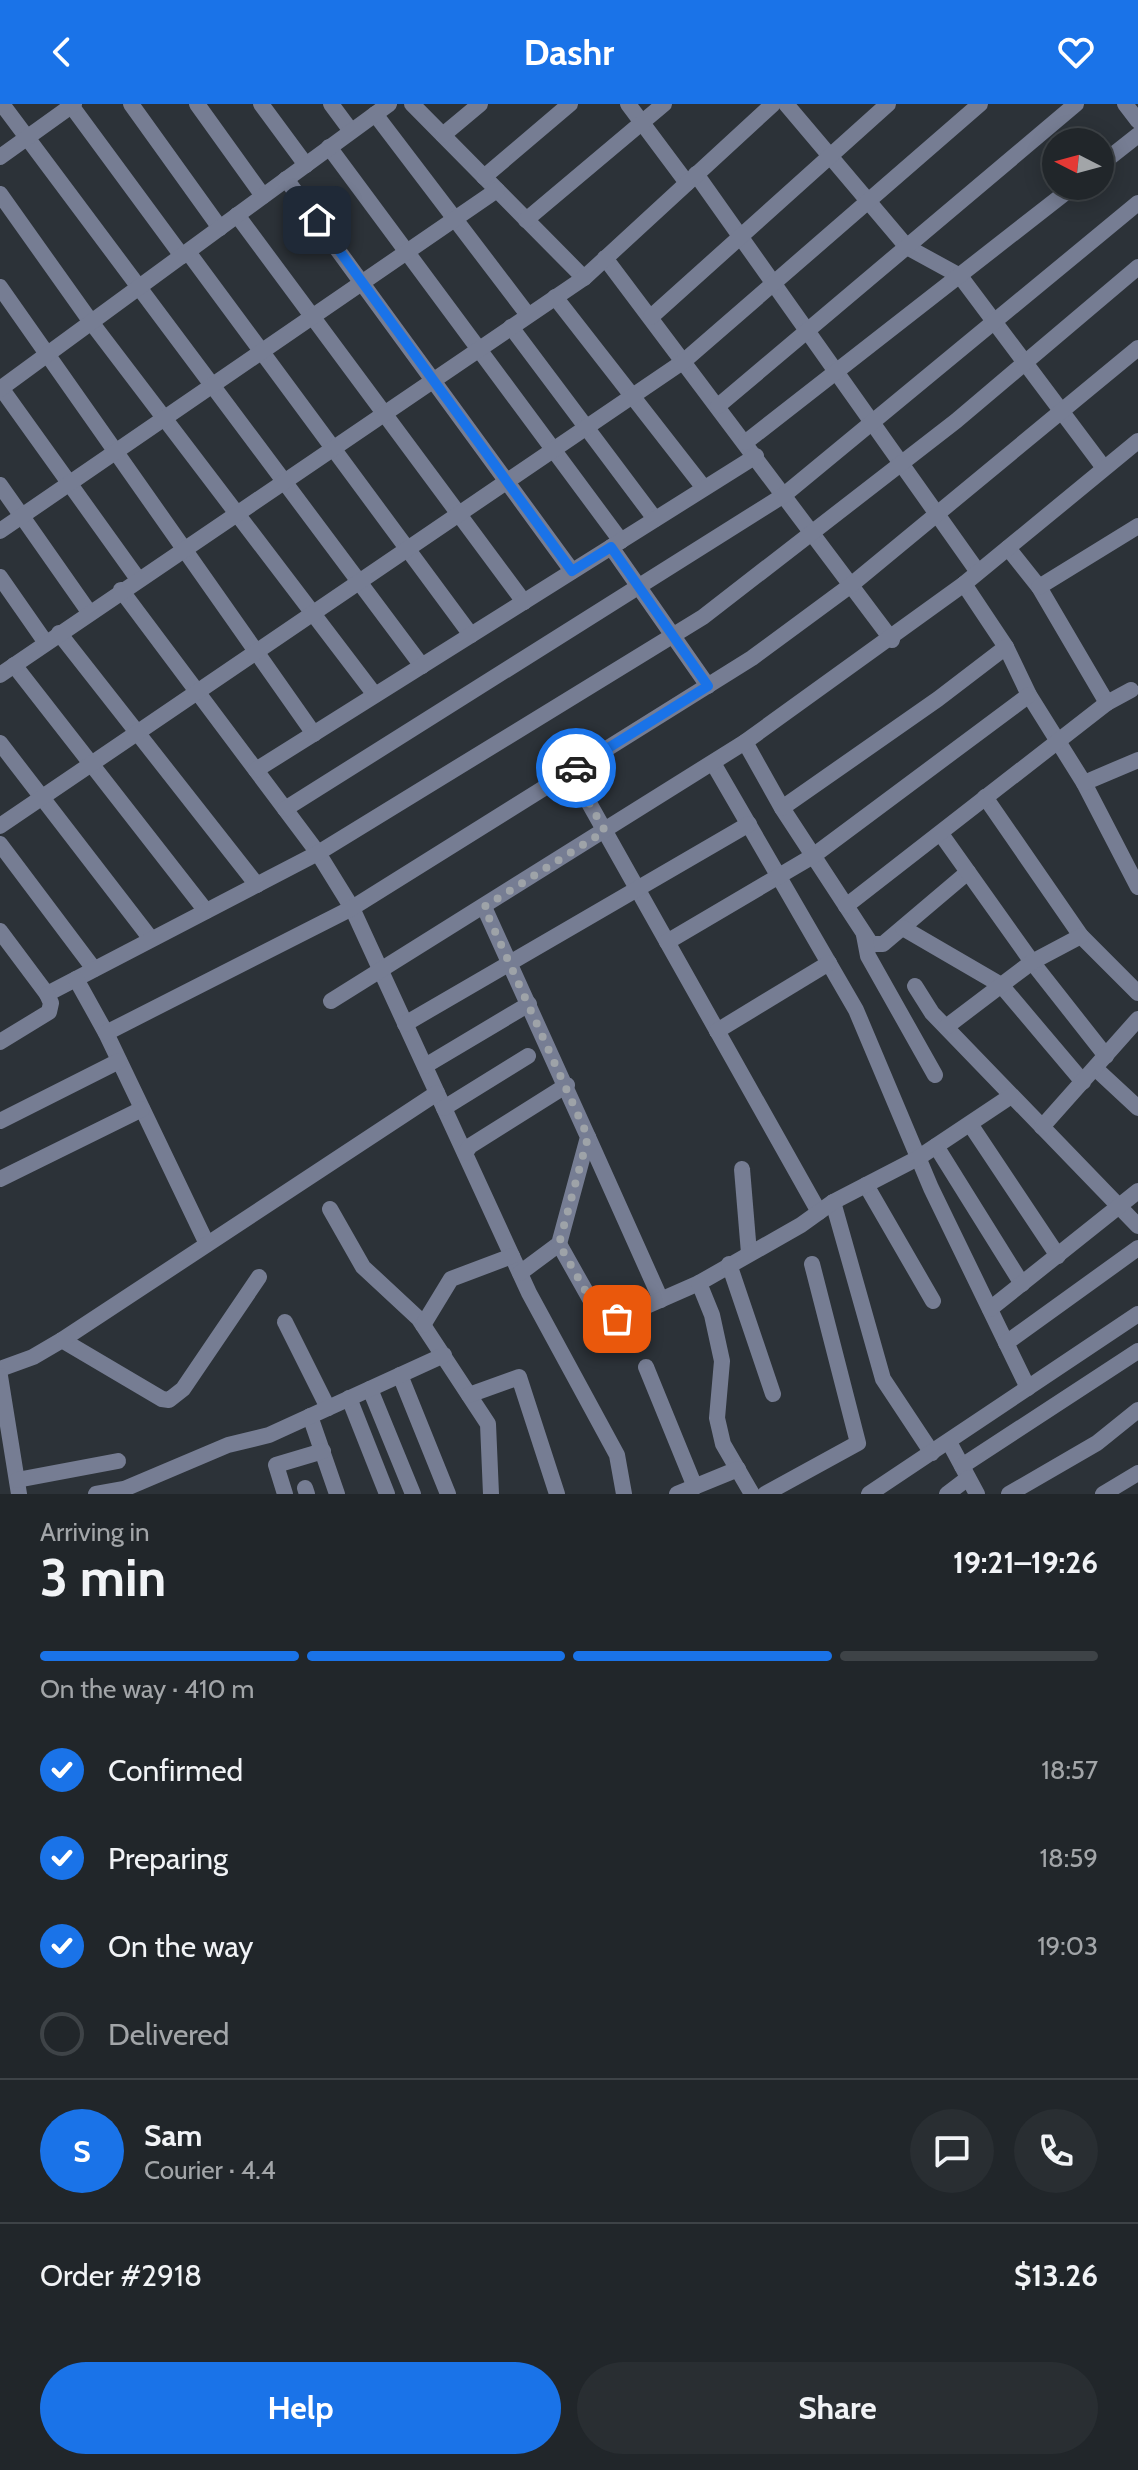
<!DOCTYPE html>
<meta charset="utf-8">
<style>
:root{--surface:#21262a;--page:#292e32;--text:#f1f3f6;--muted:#a2a5a8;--line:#3e4347;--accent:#1a73e8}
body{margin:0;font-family:Cabin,sans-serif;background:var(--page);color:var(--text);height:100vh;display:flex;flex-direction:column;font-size:30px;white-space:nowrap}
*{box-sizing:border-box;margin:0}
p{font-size:26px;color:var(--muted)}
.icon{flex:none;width:44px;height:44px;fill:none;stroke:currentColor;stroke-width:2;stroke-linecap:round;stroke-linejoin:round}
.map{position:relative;height:1390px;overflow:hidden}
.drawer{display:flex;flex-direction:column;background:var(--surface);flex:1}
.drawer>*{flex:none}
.needle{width:52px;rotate:276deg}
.controls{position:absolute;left:1042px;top:24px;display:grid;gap:16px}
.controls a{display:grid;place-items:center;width:72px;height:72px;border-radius:50%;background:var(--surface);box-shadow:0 4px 20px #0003,0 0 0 2px var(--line);font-size:40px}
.pin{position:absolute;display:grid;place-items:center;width:68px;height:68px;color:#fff;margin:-34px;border-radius:16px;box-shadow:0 4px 12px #0006}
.courier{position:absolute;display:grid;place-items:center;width:80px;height:80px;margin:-40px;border:6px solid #1a73e8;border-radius:50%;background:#fff;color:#222;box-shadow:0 2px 10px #0007}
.head em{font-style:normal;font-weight:800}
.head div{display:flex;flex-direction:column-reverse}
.head{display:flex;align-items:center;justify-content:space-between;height:136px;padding:0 40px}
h1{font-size:52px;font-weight:800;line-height:60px}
.bar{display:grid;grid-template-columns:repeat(4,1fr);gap:12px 8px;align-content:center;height:96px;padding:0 40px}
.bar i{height:10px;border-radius:6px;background:var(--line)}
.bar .on{background:var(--accent)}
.bar p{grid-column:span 4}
.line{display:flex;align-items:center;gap:20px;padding:0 40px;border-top:2px solid var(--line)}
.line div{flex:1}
.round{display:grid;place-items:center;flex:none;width:84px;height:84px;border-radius:42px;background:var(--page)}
ol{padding:0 40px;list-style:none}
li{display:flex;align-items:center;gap:24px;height:88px}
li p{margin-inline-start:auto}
li .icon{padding:8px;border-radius:50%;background:var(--accent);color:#fff;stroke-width:4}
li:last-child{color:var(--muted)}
li i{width:44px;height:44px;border:4px solid var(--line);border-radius:50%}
.cta{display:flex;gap:16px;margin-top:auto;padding:16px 40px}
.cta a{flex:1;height:92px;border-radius:48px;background:var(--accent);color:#fff;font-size:32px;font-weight:800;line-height:92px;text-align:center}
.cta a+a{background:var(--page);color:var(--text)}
header{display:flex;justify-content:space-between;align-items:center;height:104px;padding:0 40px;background:var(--accent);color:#fff;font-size:36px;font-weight:800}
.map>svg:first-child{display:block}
</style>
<header><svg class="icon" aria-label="back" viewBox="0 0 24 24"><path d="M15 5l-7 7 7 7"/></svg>Dashr<svg class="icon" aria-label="heart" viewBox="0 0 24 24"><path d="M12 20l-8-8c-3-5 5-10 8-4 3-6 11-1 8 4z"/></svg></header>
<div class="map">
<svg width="1138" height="1390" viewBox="0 0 1138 1390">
<rect width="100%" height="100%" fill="#2c3238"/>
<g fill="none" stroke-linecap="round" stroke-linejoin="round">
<!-- minor -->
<g stroke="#767d93" stroke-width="16">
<path d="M 2,0 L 422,562"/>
<path d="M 70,0 L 182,152"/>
<path d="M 131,0 L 220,124"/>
<path d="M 197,0 L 263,92"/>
<path d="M 261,0 L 306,61"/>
<path d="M 331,0 L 351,27"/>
<path d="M 412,0 L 584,174"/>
<path d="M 628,0 L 687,79"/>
<path d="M 786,0 L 907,143 L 960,172 L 1104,364"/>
<path d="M 1125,0 L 1138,17"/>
<path d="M 375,10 L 528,211"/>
<path d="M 443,31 L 480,0"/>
<path d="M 329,43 L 621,437"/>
<path d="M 0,53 L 74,0"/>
<path d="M 1100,61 L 1138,31"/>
<path d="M 696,70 L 978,468"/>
<path d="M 484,73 L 570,0"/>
<path d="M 286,75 L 572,467"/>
<path d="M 0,90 L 91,218 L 375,591"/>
<path d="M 237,111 L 524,498"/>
<path d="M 526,116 L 664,0"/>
<path d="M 188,148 L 471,531"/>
<path d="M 605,154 L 892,536"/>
<path d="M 0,183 L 314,630"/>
<path d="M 555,193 L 704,384"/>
<path d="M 651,213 L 888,0"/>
<path d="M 511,223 L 655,415"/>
<path d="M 1,284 L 138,475"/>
<path d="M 0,285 L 389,0"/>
<path d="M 718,302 L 1076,0"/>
<path d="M 746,338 L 1074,82"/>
<path d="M 0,381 L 89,508"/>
<path d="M 0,427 L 497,86"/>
<path d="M 611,443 L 708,582"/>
<path d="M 1008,444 L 1039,483 L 1107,599"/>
<path d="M 0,473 L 46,539"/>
<path d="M 964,480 L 1006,543 L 1029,591 L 1084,679 L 1138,783"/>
<path d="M 1039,483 L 1138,422"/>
<path d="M 121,486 L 318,749 L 352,804 L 529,1189 L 617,1351 L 624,1390"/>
<path d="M 59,529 L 257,781"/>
<path d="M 14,561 L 206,807"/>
<path d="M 0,571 L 584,174 L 773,0"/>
<path d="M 745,638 L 782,704 L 871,840 L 883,840 L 968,768"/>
<path d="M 0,639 L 151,835"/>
<path d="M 713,659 L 856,906 L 931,1084 L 1028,1284"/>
<path d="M 256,666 L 756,352"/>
<path d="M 571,667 L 819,1108"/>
<path d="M 1084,679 L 1138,656"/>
<path d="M 985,693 L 1081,832 L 1138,889"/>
<path d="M 782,704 L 938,595 L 1006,543"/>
<path d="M 285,705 L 784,391 L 1138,99"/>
<path d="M 0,722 L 684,257 L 980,0"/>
<path d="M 941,730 L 1032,858 L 1106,952"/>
<path d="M 0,740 L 94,865"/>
<path d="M 846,802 L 1107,599 L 1131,586"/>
<path d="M 484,803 L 588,1033 L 559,1140 L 520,1169"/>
<path d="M 903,824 L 1001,881 L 1083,978"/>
<path d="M 0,827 L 47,890 L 318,749 L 703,513 L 956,317 L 1138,163"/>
<path d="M 864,831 L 868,852 L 935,971"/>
<path d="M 667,838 L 813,752 L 1029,591"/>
<path d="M 76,875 L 106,929 L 207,1140"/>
<path d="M 915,882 L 932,909 L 1138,1122"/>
<path d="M 331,897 L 745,638 L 964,480 L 1138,337"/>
<path d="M 405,920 L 749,720"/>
<path d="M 946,923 L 1032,858 L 1081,832"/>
<path d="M 717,927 L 829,859"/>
<path d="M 106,929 L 352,804 L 752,554 L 851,481 L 1138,244"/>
<path d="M 0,938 L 49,908 L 51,899 L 47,890"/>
<path d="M 425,962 L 529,900"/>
<path d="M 1095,964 L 1138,1004"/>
<path d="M 444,1004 L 528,952"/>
<path d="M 0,1017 L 119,957"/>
<path d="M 970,1020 L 1058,1152"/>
<path d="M 1042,1023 L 1138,915"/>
<path d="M 588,1033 L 661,1196"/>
<path d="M 936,1042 L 1022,1180"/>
<path d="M 465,1049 L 470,1042 L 567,981"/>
<path d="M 742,1065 L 749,1149"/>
<path d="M 0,1075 L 142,1005"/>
<path d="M 866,1081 L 933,1197"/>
<path d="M 833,1098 L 883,1275 L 932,1349"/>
<path d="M 330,1105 L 363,1163 L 419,1215 L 488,1320 L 491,1390"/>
<path d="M 559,1140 L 599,1211 L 607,1217 L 617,1215 L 699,1179 L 801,1121 L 833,1098 L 918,1054 L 1011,992"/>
<path d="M 729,1160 L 773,1290"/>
<path d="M 699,1179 L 712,1211 L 722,1257 L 717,1314 L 723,1340 L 752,1390"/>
<path d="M 990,1205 L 1138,1087"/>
<path d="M 285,1218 L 328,1304"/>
<path d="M 423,1221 L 451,1175 L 512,1152"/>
<path d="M 62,1236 L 162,1295 L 169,1296 L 183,1285 L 259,1173"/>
<path d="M 1006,1239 L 1138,1144"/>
<path d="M 646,1263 L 695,1383"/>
<path d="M 0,1265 L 33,1253 L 62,1236 L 437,989"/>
<path d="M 400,1271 L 448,1390"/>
<path d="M 0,1272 L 19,1390"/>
<path d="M 370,1285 L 413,1390"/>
<path d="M 469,1291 L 519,1273 L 557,1390"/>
<path d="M 349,1294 L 387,1390"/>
<path d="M 310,1312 L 337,1390"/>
<path d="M 949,1338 L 977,1390"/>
<path d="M 962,1362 L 1138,1247"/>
<path d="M 17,1376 L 118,1357"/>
<path d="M 305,1384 L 307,1390"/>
<path d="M 96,1390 L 124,1385 L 228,1341 L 269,1331 L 444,1251"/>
<path d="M 285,1390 L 276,1361 L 323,1347"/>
<path d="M 677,1390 L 738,1365"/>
<path d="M 765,1390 L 858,1339 L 812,1160"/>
<path d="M 869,1390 L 1138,1210"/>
<path d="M 947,1390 L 968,1374"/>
<path d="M 1009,1390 L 1097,1339 L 1138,1306"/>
<path d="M 1103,1390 L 1138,1369"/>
</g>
</g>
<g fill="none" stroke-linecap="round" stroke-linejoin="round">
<!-- done -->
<path stroke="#9ea3a8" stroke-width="8" stroke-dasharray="0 14.4" d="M 576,664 L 571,667 L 605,727 L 484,803 L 588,1033 L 559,1140 L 599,1211 L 607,1217 L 617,1215"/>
<!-- route -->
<path stroke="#1a73e8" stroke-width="10" d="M 317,116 L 572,467 L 611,443 L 708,582 L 576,664"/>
</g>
</svg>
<div class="controls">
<a><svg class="needle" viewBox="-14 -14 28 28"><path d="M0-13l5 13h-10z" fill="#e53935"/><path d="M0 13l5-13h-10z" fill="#a2a5a8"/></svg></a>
</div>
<div class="pin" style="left:617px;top:1215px;background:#ea580c"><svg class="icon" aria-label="bag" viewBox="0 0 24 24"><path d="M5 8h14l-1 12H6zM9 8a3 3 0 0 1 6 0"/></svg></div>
<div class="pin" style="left:317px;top:116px;background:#1f2937"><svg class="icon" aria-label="home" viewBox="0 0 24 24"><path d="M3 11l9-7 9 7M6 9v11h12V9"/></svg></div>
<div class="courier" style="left:576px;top:664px"><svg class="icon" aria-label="car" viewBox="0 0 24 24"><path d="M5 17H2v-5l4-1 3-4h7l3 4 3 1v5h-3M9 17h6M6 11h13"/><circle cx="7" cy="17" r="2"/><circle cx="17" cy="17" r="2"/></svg></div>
</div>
<section class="drawer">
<div class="head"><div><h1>3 min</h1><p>Arriving in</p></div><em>19:21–19:26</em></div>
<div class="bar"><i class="on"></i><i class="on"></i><i class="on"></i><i></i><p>On the way · 410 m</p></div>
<ol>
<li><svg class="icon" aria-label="check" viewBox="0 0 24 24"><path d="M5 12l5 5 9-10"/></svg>Confirmed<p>18:57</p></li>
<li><svg class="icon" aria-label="check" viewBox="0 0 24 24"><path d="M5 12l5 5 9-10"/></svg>Preparing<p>18:59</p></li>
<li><svg class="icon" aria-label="check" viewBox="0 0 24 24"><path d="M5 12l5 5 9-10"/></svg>On the way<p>19:03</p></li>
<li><i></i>Delivered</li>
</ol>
<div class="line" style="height:144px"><b class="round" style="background:var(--accent);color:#fff">S</b><div><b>Sam</b><p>Courier · 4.4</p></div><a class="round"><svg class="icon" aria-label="chat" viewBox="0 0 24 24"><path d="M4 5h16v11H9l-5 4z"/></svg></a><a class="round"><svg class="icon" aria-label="phone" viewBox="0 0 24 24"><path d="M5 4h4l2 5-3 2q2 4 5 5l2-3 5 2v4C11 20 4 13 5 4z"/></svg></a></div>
<div class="line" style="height:104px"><div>Order #2918</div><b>$13.26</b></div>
<div class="cta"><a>Help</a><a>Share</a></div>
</section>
